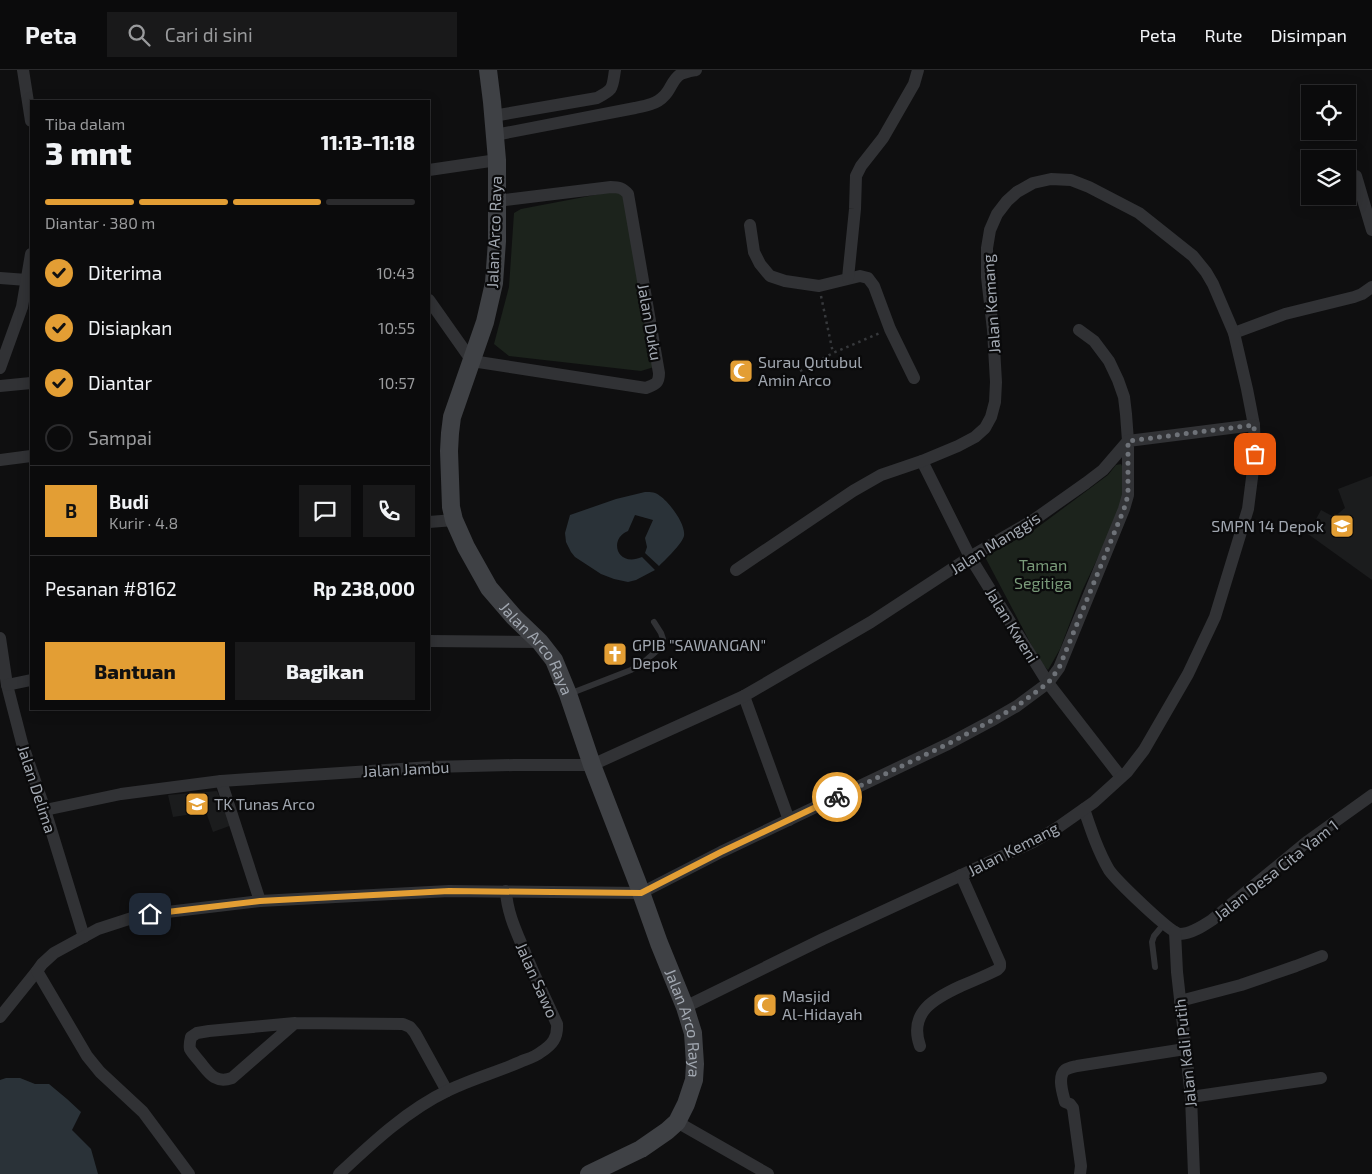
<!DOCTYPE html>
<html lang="id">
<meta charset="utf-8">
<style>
:root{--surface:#0b0b0c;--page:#19191a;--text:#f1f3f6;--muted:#9a9b9d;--line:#2b2b2d;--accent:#e39e34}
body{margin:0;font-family:"Exo 2",sans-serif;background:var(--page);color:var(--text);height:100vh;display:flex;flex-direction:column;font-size:19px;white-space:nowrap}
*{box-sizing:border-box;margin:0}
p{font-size:16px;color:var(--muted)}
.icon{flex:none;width:28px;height:28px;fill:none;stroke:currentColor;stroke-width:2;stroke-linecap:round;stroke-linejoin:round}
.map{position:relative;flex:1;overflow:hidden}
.side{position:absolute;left:30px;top:30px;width:400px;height:610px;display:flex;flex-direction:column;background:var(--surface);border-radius:0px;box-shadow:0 2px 12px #0003,0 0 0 1px var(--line)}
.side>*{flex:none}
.controls{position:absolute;left:1301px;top:15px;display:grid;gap:10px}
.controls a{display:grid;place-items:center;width:55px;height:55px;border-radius:0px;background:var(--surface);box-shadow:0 2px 12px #0003,0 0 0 1px var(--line);font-size:25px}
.pin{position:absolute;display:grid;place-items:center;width:42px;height:42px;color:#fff;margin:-21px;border-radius:10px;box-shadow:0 2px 8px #0006}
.courier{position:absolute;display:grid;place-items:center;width:50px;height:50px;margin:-25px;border:4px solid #e39e34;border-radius:50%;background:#fff;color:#222;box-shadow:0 1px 6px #0007}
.head em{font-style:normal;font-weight:800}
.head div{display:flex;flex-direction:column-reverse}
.head{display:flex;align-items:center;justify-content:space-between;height:85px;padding:0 15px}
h1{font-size:32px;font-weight:800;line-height:38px}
.bar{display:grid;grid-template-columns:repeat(4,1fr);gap:8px 5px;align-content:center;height:60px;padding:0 15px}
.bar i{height:6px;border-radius:4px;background:var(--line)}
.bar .selected{background:var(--accent)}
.bar p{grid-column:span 4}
.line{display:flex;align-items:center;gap:12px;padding:0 15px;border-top:1px solid var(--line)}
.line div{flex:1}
.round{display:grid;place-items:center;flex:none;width:52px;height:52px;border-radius:0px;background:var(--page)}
ol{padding:0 15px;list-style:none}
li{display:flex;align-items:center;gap:15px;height:55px}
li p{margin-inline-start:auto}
li .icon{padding:5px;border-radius:50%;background:var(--accent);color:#111;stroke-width:4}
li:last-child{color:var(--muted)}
li i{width:28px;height:28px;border:2px solid var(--line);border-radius:50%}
.cta{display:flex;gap:10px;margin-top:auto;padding:10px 15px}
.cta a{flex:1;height:58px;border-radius:0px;background:var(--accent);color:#111;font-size:20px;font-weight:800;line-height:58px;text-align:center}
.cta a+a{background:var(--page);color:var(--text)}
header{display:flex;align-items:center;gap:30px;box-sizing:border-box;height:70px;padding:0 25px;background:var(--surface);border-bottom:1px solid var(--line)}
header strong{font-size:24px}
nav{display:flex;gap:28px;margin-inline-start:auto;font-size:18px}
.search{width:350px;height:45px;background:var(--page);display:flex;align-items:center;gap:12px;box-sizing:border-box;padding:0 18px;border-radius:0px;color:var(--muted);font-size:19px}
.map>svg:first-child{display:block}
</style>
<header>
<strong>Peta</strong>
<div class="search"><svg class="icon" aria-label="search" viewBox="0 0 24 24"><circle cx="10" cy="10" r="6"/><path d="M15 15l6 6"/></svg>Cari di sini</div>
<nav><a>Peta</a><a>Rute</a><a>Disimpan</a></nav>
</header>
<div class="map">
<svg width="1372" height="1104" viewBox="0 0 1372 1104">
<rect width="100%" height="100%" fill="#0f0f10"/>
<!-- built -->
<g fill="#1b1c1d">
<path d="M 1372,406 L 1372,510 L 1308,464 L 1321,440 L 1334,447 L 1345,438 L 1338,419 Z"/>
<path d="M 217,721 L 232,755 L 213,762 L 206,742 L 173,747 L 168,725 Z"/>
</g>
<!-- green -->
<g fill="#1c231c">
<path d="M 621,120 L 631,128 L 654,297 L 641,301 L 509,286 L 494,274 L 509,217 L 514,143 L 521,139 Z"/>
<path d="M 1121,394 L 1124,400 L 1125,430 L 1082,521 L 1060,579 L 1048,600 L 1041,593 L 985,487 L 1034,460 L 1108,405 L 1116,395 Z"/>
</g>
<!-- water -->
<g fill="#2a3238">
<path d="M 645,422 C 651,422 656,422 660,426 C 669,432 686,454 684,466 C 682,474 665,490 659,496 L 645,483 L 647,477 L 645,468 L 653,450 L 635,445 L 628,461 C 608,469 617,498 642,487 L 655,500 L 636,510 L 628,512 L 614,509 L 601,504 L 575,487 L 571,482 L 566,472 L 565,463 L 570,445 L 616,429 Z"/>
<path d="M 6,1008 L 20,1008 L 35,1014 L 49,1014 L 67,1029 L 81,1042 L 72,1060 L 91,1079 L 98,1104 L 0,1104 L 0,1010 Z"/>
</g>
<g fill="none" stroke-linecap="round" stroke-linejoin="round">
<!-- path -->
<g stroke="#37393c" stroke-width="2.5" stroke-dasharray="2.5 4" stroke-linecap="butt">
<path d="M 821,226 L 833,283"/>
<path d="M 800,301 L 833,283 L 880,263"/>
</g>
<!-- lane -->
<g stroke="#313235" stroke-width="6">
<path d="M 569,624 L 631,600 L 644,592 L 660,578 L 662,573 L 663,569 L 661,563 L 654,552"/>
<path d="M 1155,897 L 1152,872 L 1154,866 L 1164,854"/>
</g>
<!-- street -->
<g stroke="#313235" stroke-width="12">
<path d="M 23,0 L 31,51"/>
<path d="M 493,46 L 597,28 C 614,19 612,19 615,0"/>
<path d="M 495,65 L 635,38 C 645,36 657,34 664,26 C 671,20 672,9 681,4 C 685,2 691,1 696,0"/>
<path d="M 429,100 L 497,90"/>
<path d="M 1356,106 L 1372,160"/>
<path d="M 750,155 L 754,182 L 760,194 L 770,206 L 785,211 L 819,216 L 860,206 L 868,208 L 874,216 L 890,259 L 914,308"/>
<path d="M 0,208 L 27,210"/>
<path d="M 848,208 L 855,139 L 856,106 L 861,96 L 883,68 L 914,14 L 918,0"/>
<path d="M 429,230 L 472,291 L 646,318 C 655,314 659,314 659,303 L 628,124 C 623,118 619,117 611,117 L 497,131"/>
<path d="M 1234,263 L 1285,244 L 1354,227 L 1362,224 L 1372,217"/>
<path d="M 0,298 L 22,237 L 31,184"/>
<path d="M 0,316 L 31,313"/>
<path d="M 0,390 L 31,386"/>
<path d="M 922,391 L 970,487 L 1048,613 L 1121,707"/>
<path d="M 429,452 L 454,450"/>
<path d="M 0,568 L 7,615 L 22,673 L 45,740 L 84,867"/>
<path d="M 429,571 L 540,572"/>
<path d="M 7,615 L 31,610"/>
<path d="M 744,626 L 789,750"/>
<path d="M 221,711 L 260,831"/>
<path d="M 1084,739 C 1091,760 1098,781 1109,800 C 1116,810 1170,863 1180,864 C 1191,864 1203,856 1212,850 L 1308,771 L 1372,725"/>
<path d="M 45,740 L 121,724 L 221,711 L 265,708 L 431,697 L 514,695 L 592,695 L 744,626 L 871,552 L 970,487 L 1035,449 L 1086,413 L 1103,400 L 1128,371 L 1126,344 L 1124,327 L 1118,310 L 1109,291 L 1094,271 L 1079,260"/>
<path d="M 1175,862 L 1177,902 L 1191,1027 L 1194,1104"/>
<path d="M 1180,931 L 1241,915 L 1296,896 L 1322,886"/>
<path d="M 685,937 L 823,869 L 1033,772 L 1057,758 L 1094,732 L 1127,702 L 1144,680 L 1188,604 L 1215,547 L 1248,439 L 1255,384 L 1254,355 L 1247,319 L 1234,263 L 1213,214 L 1206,202 L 1193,186 L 1139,143 L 1089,117 L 1071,110 L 1051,109 L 1033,113 L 1017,122 L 1007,131 L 997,144 L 990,160 L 987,178 L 987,207 L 993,260 L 996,312 L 995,332 L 991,347 L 985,358 L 975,367 L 958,376 L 922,391 L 881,405 L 853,421 L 736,500"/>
<path d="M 0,947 L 37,901"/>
<path d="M 295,953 L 232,1008 C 215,1014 209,1003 200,992 C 197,988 192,983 190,979 C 189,975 190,971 191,967 L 197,963 L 209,961 L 295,953 L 403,954 L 410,957 L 415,963 L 447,1021"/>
<path d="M 920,976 C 908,942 935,928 961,916 C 973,911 985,906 997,900 L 1000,897 L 1000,893 L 961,805"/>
<path d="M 1191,1027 L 1321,1008"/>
<path d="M 677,1052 L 768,1104"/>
<path d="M 189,1104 L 143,1042 L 100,1002 L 87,986 L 37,901 L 42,894 L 54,883 L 98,859 L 135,847 L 150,844 L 260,831 L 449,821 L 641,823 L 721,782 L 948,674 L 991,651 L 1017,636 L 1048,613 L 1059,598 L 1124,439 L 1128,425 L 1128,371 L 1254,355"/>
<path d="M 339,1104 C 372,1073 407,1040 449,1020 C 472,1009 497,1002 520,992 C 527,989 535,987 541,982 C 552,975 558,968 557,954 C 546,930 534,905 524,880 C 516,861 507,842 506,821"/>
<path d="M 1080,1104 L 1081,1096 L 1073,1038 L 1070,1034 L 1065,1032 C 1063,1024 1057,1007 1065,1000 C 1068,998 1073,997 1077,996 L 1185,979"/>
</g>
<!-- secondary -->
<path stroke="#3f4145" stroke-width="18" id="s1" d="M 488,0 L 492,32 L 497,90 L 497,171 L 494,213 L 485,252 L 452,347 L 450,363 L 449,381 L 451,437 L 454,450 L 466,477 L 489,518 L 514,547 L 540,572 L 554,590 L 568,624 L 592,695 L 638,814 L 659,873 L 685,937 L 693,963 L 695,994 L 694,1010 L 686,1034 L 677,1052 L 667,1061 L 641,1079 L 589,1104"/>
</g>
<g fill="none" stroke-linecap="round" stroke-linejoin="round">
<!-- done -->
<path stroke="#6e7278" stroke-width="5" stroke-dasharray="0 9" d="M 837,727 L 948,674 L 991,651 L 1017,636 L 1048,613 L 1059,598 L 1124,439 L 1128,425 L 1128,371 L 1254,355 L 1255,384"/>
<!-- route -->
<path stroke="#e39e34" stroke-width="6" d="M 150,844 L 260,831 L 449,821 L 641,823 L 721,782 L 837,727"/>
</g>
<!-- icons -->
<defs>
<g id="mosque-square" transform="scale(1.25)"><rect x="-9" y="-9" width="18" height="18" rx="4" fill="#e39e34" stroke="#0a0a0b"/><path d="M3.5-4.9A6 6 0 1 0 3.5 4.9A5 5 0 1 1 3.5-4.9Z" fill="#fff"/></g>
<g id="school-square" transform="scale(1.25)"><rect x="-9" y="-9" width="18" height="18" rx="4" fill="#e39e34" stroke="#0a0a0b"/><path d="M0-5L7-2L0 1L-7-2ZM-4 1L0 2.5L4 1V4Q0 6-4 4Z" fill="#fff"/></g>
<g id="church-square" transform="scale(1.25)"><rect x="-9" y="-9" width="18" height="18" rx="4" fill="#e39e34" stroke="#0a0a0b"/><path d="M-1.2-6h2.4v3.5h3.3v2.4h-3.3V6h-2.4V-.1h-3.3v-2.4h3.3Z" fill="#fff"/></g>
</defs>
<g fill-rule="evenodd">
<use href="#mosque-square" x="741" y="301"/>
<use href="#school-square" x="1342" y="456"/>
<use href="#church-square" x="615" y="584"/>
<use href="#school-square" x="197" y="734"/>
<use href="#mosque-square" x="765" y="935"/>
</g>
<g text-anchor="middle" stroke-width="4.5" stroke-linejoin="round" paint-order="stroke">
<!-- street labels -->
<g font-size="16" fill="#a1a7b0" stroke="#0a0a0b">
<text transform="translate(494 162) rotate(-88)" y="6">Jalan Arco Raya</text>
<text transform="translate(991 234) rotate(-94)" y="6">Jalan Kemang</text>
<text transform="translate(650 252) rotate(80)" y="6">Jalan Duku</text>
<text transform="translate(995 473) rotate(-32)" y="6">Jalan Manggis</text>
<text transform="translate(1012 555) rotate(58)" y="6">Jalan Kweni</text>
<text dy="6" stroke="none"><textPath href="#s1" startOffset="612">Jalan Arco Raya</textPath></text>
<text transform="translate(406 699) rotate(-3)" y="6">Jalan Jambu</text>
<text transform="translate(37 719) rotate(72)" y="6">Jalan Delima</text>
<text transform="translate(1013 779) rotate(-27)" y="6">Jalan Kemang</text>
<text transform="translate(1276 800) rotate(-38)" y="6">Jalan Desa Cita Yam 1</text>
<text transform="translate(537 910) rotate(66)" y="6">Jalan Sawo</text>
<text dy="6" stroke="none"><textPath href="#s1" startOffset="1018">Jalan Arco Raya</textPath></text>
<text transform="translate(1185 983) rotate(-96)" y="6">Jalan Kali Putih</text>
</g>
<!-- poi labels -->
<g font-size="16" fill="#a1a7b0" stroke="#0a0a0b" text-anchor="start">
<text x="758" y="298">Surau Qutubul<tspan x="758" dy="18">Amin Arco</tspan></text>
<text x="1324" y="462" text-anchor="end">SMPN 14 Depok</text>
<text x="632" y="581">GPIB "SAWANGAN"<tspan x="632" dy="18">Depok</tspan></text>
<text x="214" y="740">TK Tunas Arco</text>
<text x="782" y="932">Masjid<tspan x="782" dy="18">Al-Hidayah</tspan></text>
</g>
<!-- park labels -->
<g font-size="16" fill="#799a79" stroke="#0a0a0b">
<text x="1043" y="501">Taman<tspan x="1043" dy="18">Segitiga</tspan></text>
</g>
</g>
</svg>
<div class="controls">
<a><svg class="icon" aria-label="locate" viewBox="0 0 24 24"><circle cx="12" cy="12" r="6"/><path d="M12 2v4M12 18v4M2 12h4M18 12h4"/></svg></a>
<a><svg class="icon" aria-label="layers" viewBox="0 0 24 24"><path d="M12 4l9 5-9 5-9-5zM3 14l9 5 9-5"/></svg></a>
</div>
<div class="pin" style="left:1255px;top:384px;background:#ea580c"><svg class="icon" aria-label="bag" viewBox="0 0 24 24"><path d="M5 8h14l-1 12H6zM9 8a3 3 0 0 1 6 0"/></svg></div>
<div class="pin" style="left:150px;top:844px;background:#1f2937"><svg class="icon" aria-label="home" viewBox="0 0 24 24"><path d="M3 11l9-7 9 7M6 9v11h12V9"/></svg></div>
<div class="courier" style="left:837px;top:727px"><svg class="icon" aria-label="bike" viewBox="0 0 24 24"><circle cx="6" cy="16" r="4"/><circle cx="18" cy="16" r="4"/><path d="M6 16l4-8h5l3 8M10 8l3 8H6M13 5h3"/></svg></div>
<section class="side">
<div class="head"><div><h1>3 mnt</h1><p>Tiba dalam</p></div><em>11:13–11:18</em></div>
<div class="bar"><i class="selected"></i><i class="selected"></i><i class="selected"></i><i></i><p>Diantar · 380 m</p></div>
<ol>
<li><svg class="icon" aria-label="check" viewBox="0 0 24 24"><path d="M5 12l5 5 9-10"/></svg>Diterima<p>10:43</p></li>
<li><svg class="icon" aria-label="check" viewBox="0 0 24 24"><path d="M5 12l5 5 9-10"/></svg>Disiapkan<p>10:55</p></li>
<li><svg class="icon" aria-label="check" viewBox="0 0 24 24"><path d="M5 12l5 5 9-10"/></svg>Diantar<p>10:57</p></li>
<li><i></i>Sampai</li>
</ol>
<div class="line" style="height:90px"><b class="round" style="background:var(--accent);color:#111">B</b><div><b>Budi</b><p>Kurir · 4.8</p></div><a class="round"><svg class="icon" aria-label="chat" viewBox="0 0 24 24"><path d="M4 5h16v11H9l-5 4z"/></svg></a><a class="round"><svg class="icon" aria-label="phone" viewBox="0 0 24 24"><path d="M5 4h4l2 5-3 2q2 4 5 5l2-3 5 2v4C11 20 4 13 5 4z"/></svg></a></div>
<div class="line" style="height:65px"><div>Pesanan #8162</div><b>Rp 238,000</b></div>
<div class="cta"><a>Bantuan</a><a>Bagikan</a></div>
</section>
</div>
